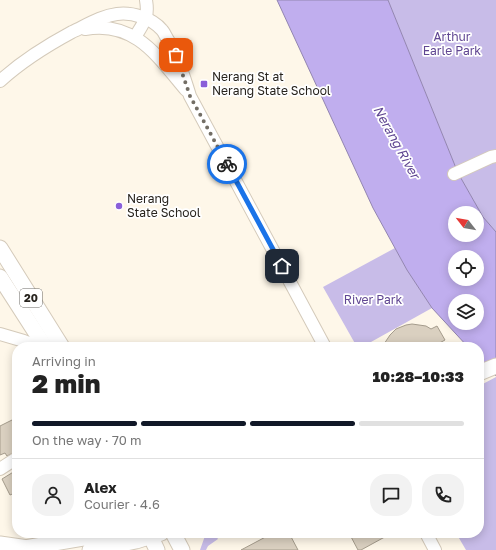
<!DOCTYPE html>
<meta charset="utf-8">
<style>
:root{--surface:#fff;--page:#f2f2f2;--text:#222;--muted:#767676;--line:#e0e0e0;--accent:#111827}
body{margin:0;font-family:"Golos Text",sans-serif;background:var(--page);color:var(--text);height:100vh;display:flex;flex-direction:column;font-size:15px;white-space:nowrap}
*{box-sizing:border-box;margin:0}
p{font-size:13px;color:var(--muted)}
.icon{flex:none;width:22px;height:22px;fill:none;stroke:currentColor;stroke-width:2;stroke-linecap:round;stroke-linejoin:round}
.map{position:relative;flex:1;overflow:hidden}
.sheet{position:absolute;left:12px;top:342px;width:472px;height:196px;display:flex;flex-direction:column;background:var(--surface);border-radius:16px;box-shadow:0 2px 10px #0003}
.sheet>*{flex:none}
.needle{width:26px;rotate:301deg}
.controls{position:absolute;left:448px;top:206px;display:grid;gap:8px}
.controls a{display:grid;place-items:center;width:36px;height:36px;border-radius:50%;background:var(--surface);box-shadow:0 2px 10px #0003;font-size:20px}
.pin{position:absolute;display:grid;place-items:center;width:34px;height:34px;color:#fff;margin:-17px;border-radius:8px;box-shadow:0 2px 6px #0006}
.courier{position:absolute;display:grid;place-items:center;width:40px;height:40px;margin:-20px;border:3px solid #1a73e8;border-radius:50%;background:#fff;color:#222;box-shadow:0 1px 5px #0007}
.summary em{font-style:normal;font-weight:800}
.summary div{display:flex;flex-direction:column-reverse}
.summary{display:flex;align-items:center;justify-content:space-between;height:68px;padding:0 20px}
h1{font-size:26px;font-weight:800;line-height:30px}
.bar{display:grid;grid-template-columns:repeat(4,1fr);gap:6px 4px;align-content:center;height:48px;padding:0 20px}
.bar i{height:5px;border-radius:3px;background:var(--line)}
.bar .current{background:var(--accent)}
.bar p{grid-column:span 4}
.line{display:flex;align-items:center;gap:10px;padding:0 20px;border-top:1px solid var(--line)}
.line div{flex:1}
.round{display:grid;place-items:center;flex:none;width:42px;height:42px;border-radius:16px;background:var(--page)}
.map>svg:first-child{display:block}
</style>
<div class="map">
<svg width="496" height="550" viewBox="0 0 496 550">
<rect width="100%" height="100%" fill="#fef7e9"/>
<!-- green -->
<g fill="#c8bce8">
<path d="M 388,0 L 496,0 L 496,232 L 483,217 L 458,173 Z"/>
<path d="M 395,248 L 407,270 L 432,308 L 362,347 L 357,347 L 323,287 Z"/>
<path d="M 496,377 L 496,550 L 466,550 L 456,533 L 479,533 L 479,386 Z"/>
<path d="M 206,533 L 214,533 L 218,539 L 208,546 L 206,550 L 200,550 Z"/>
</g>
<!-- water -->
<path fill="#c0aeee" stroke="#9285b0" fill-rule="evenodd" d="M 277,0 L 388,0 L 458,173 L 483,217 L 496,232 L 496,376 L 479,358 L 479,347 L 468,347 L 432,308 L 407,270 L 373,208 ZM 455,213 L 477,213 L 477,235 L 455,235 ZM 455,257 L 477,257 L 477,279 L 455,279 ZM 455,301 L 477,301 L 477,323 L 455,323 Z"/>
<!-- building -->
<g fill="#dad0c0" stroke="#a59c8c">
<path d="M 412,324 L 426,326 L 431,329 L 437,326 L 445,340 L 432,347 L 382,347 L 390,335 L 396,329 L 406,325 Z"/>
<path d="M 12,420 L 17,430 L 17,451 L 7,456 L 5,453 L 0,455 L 0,426 Z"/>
<path d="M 17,467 L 17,492 L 10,495 L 2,479 L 15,471 L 14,469 Z"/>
<path d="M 273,533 L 289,533 L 298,550 L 241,550 Z"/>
<path d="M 349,533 L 392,533 L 361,550 L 358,550 Z"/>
</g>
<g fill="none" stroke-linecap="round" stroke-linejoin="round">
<!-- minor casing -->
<g stroke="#d4caba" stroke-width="14">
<g id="minor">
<path d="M 85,29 C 135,20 158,57 186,90"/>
<path d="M 135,37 C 144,22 149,18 146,0"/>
<path d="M 0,81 C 22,61 46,46 72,32 C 87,25 101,16 117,14 C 132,12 152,18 162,30 C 164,32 166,37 168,40 C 178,58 184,76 190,96 L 325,347"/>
<path d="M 454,174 L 491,157 L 496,156"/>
<path d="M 0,334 L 24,341 L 39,347"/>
<path d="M 0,469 L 17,458"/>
<path d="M 426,533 L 435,550"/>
</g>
</g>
<!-- major casing -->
<g stroke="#d4caba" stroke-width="17">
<g id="major">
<path d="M 0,248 L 62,347"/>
<path d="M 0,277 L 45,347"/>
<path d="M 479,373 L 496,366"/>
<path d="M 149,533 L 157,550"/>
<path d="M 173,533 L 182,550"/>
<path d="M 0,544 L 35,549"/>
<path d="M 25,548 L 113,533"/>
<path d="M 90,550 L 136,541 L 161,533"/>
</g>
</g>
<!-- minor -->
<use href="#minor" stroke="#fff" stroke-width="12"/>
<!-- major -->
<use href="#major" stroke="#fff" stroke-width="15"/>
</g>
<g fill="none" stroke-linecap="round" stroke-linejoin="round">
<!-- done -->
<path stroke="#736e65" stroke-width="4" stroke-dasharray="0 7.2" d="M 176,55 L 190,96 L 227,164"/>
<!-- route -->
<path stroke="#1a73e8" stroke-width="5" d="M 227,164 L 282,266"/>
</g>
<!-- markers -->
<g fill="#8a5fd9" stroke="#fff" stroke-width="1.5">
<rect x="200" y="80" width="8" height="8" rx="2"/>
<circle cx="119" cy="206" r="4"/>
</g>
<g text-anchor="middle" stroke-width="3.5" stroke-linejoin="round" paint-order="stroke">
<!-- shield labels -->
<rect fill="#fff" stroke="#686662" stroke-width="1" x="20" y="289" width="22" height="18" rx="3"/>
<g font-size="11" font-weight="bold" fill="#28241e">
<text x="31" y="302">20</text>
</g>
<!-- park labels -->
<g font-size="12" fill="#604692" stroke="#fff">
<text x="452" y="41">Arthur<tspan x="452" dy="14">Earle Park</tspan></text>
<text x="373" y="304">River Park</text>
</g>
<!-- poi labels -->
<g font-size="12" fill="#28241e" stroke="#fff" text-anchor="start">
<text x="212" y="81">Nerang St at<tspan x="212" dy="14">Nerang State School</tspan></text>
<text x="127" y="203">Nerang<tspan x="127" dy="14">State School</tspan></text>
</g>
<!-- water labels -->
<g font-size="13" font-style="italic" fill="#5f4692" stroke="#fff">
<text transform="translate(397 142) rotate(61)" y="5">Nerang River</text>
</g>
</g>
</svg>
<div class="controls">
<a><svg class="needle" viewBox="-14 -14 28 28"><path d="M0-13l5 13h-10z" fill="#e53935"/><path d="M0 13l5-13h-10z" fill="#767676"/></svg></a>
<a><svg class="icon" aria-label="locate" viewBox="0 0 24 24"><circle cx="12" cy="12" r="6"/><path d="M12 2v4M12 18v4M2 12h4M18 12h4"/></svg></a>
<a><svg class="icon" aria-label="layers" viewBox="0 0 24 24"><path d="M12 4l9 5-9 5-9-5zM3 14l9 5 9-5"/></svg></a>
</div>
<div class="pin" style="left:176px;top:55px;background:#ea580c"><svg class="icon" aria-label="bag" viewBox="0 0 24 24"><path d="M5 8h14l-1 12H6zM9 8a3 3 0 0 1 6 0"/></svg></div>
<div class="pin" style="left:282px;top:266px;background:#1f2937"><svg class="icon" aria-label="home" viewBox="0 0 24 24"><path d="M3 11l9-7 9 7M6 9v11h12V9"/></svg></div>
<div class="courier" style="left:227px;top:164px"><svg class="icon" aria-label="bike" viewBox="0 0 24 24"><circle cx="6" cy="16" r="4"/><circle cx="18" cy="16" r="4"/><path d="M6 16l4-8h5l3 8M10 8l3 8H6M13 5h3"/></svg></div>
<section class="sheet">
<div class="summary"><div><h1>2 min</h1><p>Arriving in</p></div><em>10:28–10:33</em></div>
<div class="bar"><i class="current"></i><i class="current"></i><i class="current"></i><i></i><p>On the way · 70 m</p></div>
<div class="line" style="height:72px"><a class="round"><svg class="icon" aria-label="person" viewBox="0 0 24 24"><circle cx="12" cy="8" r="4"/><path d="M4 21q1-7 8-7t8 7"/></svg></a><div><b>Alex</b><p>Courier · 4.6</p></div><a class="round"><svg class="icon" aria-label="chat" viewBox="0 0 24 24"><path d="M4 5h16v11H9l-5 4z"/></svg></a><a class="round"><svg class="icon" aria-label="phone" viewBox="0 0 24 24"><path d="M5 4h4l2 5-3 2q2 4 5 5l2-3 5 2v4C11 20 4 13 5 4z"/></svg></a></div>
</section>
</div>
